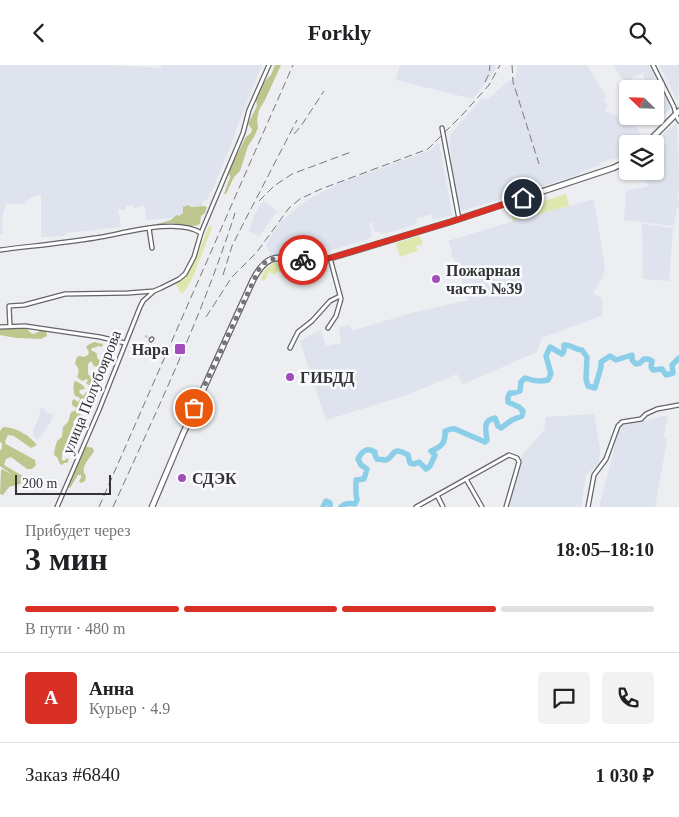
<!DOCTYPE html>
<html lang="ru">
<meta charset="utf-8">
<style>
:root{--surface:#fff;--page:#f2f2f2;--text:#202124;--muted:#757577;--line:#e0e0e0;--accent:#d93025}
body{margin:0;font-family:Georgia,serif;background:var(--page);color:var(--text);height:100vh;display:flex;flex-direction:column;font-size:19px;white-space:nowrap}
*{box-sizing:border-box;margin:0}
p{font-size:16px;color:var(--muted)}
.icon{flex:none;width:28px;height:28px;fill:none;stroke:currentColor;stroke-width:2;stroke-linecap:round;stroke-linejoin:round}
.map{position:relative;height:442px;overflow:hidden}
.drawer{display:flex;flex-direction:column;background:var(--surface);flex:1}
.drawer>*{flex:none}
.needle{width:32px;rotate:293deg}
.fabs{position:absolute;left:619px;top:15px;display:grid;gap:10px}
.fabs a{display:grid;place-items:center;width:45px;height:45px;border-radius:5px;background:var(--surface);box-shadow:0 1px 4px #0004;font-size:25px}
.scale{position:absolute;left:15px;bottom:12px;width:96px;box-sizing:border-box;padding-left:5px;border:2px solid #343436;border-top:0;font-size:14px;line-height:18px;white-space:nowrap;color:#343436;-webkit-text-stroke:4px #f9fbff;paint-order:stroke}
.pin{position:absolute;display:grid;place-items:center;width:42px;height:42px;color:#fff;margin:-21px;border:2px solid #fff;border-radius:50%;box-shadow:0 1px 5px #0007}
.courier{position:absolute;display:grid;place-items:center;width:50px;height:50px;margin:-25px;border:4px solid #d93025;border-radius:50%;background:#fff;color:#222;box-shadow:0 1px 6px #0007}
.summary em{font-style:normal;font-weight:800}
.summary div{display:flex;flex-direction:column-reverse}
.summary{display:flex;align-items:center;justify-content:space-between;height:85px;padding:0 25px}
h1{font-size:32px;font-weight:800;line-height:38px}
.bar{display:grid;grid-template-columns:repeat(4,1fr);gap:8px 5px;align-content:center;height:60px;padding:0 25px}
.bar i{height:6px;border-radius:4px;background:var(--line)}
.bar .selected{background:var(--accent)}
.bar p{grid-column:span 4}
.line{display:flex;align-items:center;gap:12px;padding:0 25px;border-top:1px solid var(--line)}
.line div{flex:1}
.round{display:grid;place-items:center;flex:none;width:52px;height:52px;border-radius:5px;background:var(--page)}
header{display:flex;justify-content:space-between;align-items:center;height:65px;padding:0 25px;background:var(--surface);font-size:22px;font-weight:800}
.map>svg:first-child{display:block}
</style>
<header><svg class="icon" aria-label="back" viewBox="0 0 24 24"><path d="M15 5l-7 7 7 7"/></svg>Forkly<svg class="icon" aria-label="search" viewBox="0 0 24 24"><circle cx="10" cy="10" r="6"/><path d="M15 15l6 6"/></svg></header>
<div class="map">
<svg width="679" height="442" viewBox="0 0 679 442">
<rect width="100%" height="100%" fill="#eceef1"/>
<!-- built -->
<g fill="#dee3ed">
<path d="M 0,0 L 110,0 L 161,3 L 161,0 L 262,0 L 235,67 L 236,68 L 211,128 L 210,127 L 207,135 L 203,136 L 202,141 L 187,142 L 189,152 L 146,155 L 145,141 L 138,141 L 137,143 L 134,143 L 133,140 L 126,141 L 126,145 L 118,145 L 121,162 L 65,168 L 65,171 L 41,172 L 41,130 L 31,132 L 24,139 L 6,139 L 2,152 L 3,168 L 0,170 Z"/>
<path d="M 400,0 L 496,0 L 495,5 L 473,34 L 396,15 Z"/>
<path d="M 517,0 L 587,0 L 606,31 L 604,37 L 608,39 L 605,46 L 632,57 L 644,73 L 636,79 L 628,79 L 627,85 L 619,92 L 614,95 L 613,93 L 600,98 L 600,100 L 580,107 L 580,109 L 506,133 L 503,132 L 498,135 L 462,146 L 459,139 L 452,105 L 451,86 L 449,77 L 451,76 L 450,70 L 482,33 L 488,34 L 508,16 L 516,12 Z"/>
<path d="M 614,0 L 650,0 L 657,12 L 648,18 L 643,10 L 644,7 L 627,16 L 620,12 Z"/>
<path d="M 659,0 L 679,0 L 678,37 L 662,5 Z"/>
<path d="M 660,21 L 666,33 L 668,33 L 672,42 L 663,51 L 657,44 L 655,40 L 655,24 Z"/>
<path d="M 675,59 L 677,59 L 679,121 L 677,136 L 679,136 L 679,143 L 677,143 L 674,161 L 624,155 L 626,126 L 645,122 L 649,120 L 637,106 L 655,106 L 655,89 L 668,77 L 665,75 L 663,70 Z"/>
<path d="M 439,78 L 452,148 L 452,150 L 433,155 L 431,149 L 416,154 L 417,159 L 395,166 L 381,169 L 380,168 L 374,165 L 372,157 L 369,158 L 371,166 L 371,173 L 329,186 L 327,182 L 313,188 L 271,191 L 266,180 L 279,158 L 307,135 L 342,117 L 429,86 Z"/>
<path d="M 594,134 L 605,201 L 603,212 L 593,229 L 602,233 L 603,250 L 542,273 L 537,287 L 463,319 L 457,309 L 407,330 L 326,355 L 300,276 L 321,264 L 326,281 L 341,278 L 339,262 L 350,260 L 352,266 L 411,248 L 468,235 L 454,193 L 452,193 L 451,188 L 452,187 L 448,176 L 513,156 Z"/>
<path d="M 263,136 L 277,146 L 259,172 L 249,166 L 254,150 Z"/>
<path d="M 642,159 L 673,163 L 669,216 L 643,214 Z"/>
<path d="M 41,343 L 45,344 L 45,347 L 53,349 L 51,357 L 38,375 L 34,372 L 33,365 L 38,355 Z"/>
<path d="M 594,349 L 600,383 L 599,399 L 586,410 L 581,442 L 509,442 L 522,390 L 544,365 L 546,352 Z"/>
<path d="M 668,350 L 664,371 L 667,375 L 655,442 L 599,442 L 620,361 Z"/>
</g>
<!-- green -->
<g fill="#dee7ad">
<path d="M 566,129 L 569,140 L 568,141 L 513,156 L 510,147 Z"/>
<path d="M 210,160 L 212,163 L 193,212 L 184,227 L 181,228 L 176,219 C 192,208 201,181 208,163 Z"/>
<path d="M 419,171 L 423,177 L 420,181 L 417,180 L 416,183 L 419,184 L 417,186 L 400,192 L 396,178 Z"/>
<path d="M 278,196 L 288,197 L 289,199 L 284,201 L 284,203 L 288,204 L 287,210 L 277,206 L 275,210 L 269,207 L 264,216 L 261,215 C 263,205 268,200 278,196 Z"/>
</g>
<!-- forest -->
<g fill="#bec68d">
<path d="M 275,0 L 281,0 L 265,35 L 259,45 L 257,55 L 258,63 L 254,72 L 248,81 L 240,106 L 234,112 L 226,129 L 224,129 L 230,112 L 229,108 L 231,101 L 246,72 L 251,68 L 252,64 L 248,59 L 257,41 L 256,34 L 265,16 L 271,10 Z"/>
<path d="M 188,140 L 191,142 L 204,141 L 207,142 L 205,148 L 201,151 L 200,159 C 190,164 181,159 171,158 C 166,158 160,160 155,160 C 162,156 171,158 176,150 L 179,151 L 183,148 L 183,142 Z"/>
<path d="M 13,262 L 27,264 L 32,269 L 36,268 L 42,265 L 46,266 L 47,271 L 41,274 L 16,273 L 0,270 L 0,264 Z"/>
<path d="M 94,277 L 103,279 L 102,282 L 99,281 L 97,282 L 92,283 L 91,284 L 92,286 L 95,287 L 97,289 L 97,293 L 103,298 L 97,302 L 94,301 L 91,296 L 88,299 L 88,309 L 90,311 L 95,311 L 98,315 L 97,319 L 94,322 L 91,322 L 86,318 L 88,315 L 87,314 L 82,316 L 77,312 C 79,307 80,304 75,299 L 77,292 L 80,291 L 84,292 L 88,290 L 89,287 L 86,282 L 88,280 Z"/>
<path d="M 75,316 C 78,317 84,320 85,324 L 80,325 L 79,327 L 83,331 L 87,326 L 93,328 L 90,337 C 85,340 81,340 81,347 L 80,347 L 80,349 L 83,351 L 83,353 L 81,354 L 77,353 L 74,355 L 73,358 L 75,362 L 71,372 C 73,378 74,382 71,389 L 69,389 L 68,386 L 70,382 L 68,382 C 64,384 61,390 62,395 L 64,396 L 67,393 L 69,395 L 67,398 L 64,398 L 62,400 L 60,399 L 57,392 L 54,390 L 55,383 L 57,376 L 62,372 L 63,362 L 68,357 L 71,347 L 74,346 L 77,344 L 76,342 L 74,342 L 72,339 L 72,336 L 74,334 L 78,337 L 80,334 L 79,332 L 75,331 C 73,327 73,319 75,316 Z"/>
<path d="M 3,362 C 16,362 30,371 37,380 L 31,383 L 14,371 L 8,370 L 5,376 L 6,379 L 35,395 L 36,400 L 32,404 L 27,404 L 11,392 L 6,394 L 4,400 L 26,413 L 26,415 L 24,416 L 19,413 L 23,416 C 20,421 14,420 9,422 L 3,430 L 0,429 L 1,406 L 2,404 L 13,410 L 0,401 L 0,386 L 2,383 L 2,378 L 0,377 L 0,366 Z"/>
<path d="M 85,381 L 93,383 L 94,386 C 90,394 79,402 86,411 L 85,416 L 81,418 L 79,416 L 81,413 L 81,410 L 78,410 L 70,423 L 67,421 L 82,386 Z"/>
</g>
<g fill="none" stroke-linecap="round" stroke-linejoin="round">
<!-- river -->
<g stroke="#8bcee8" stroke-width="5.5">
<path d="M 323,442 L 326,436 L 330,438 L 330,442"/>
<path d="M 341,442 C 344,438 350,438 355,439 L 357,435 L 356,429 L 356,415 L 364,414 L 367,404 L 361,400 L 358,394 C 362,386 367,382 375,387 L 375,390 L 377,394 C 379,394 384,395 386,395 C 395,392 390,380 408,390 L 410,398 L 414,399 L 419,397 L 426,404 L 430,401 L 435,390 L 431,386 C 441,382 446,378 445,366 L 451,364 L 455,364 L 485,377 L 487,375 C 486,365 482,356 495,353 L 498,361 L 501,363 L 512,355 L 522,351 L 523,346 L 519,342 L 508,337 L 508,332 L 510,328 L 514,328 L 520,326 L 521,317 L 525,313 C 533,316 539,317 548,315 L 551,309 L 546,291 L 550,282 L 562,289 L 564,286 L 564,280 C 572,279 573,285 582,285 L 587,292 L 586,314 L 588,321 L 595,323 L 601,302 L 601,297 L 610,291 L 616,295 L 632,290 L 632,295 L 636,299 L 640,298 L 644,294 L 648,294 L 652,296 L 651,302 L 653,305 L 662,304 L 666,310 L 673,308 L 672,300 L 679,293"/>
</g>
<!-- pedestrian-tunnel -->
<path stroke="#c7c9cc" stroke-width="2.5" stroke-dasharray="2.5 1" stroke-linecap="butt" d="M 145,271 L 154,275"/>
<!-- pedestrian casing -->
<g stroke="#636568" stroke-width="5">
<path id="pedestrian" d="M 151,275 L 152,274"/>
</g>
<!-- minor casing -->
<g stroke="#636568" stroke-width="5.5">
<g id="minor">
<path d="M 653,0 L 674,42 L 676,50 L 679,56"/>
<path d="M 442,63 L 459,154"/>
<path d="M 149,163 L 152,183"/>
<path d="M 0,185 C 32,181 64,178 95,173 C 123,169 176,152 201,168"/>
<path d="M 10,261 L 9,241 L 24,240 L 65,229 L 128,228 L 154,226 L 161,223 L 179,214 L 185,209 L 194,192 L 201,168 L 243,68 L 249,45 L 269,0"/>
<path d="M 0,262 L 25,261 L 100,272 L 125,278"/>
<path d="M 328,263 L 336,251 L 341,234 L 330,193"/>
<path d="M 290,283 L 298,267 L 312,256 L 330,236 L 340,231"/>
<path d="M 466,414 L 482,442"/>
<path d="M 437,430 L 443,442"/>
<path d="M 57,442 L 99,345 L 140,242 L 143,236 L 153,227"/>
<path d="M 416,442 L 509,390 L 517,393 L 519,397 L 506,442"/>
<path d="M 588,442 L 594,410 L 606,394 L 618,361 L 622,357 L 641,354 L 646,349 L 657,344 L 679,340"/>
</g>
</g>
<!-- secondary casing -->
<g stroke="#636568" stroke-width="7">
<g id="secondary">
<path d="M 646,79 L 679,46"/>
<path d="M 152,442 L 182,371 L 253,215 C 271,180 284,197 315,196 C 321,196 328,194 334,192 L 450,157 L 613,103 L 628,96"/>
</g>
</g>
<!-- pedestrian -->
<use href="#pedestrian" stroke="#fff" stroke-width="2.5"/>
<!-- minor -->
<use href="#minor" stroke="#fff" stroke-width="3"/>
<!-- secondary -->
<use href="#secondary" stroke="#fff" stroke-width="4.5"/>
<!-- rail -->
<g stroke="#77787b" stroke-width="1" stroke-dasharray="8 4" stroke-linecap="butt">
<path d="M 512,0 L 513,17 L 539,99"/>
<path d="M 485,17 L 489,9 L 490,0"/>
<path d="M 294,69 L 301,61 L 324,26"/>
<path d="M 259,136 L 274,121 L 292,109 L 351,87"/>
<path d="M 223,210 L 232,181 L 240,165 L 297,55"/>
<path d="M 206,252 L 232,212 L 257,187 L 289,143 L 300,134 L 321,124 L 428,84 L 463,49 L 489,20 L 500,0"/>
<path d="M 99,442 L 293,0"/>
<path d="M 113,442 C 157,345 203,249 235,148"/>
</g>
</g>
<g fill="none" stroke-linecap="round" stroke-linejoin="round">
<!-- done -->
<path stroke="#747577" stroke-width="5" stroke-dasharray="0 9" d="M 194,343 L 260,202 C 272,189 287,193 303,195"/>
<!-- route -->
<path stroke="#d93025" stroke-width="6" d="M 303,195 L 316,196 L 330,193 L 450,157 L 523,133"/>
</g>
<!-- markers -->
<g fill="#a24cba" stroke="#f9fbff" stroke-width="2">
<circle cx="436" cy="214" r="5"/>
<rect x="174" y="278" width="12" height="12" rx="2.5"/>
<circle cx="290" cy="312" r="5"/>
<circle cx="182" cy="413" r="5"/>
</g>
<g text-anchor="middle" stroke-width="5" stroke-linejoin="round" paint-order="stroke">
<!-- poi labels -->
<g font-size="16" font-weight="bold" fill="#343436" stroke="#f9fbff" text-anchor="start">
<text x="446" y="211">Пожарная<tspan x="446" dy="18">часть №39</tspan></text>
<text x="169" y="290" text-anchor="end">Нара</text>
<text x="300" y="318">ГИБДД</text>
<text x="192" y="419">СДЭК</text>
</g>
<!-- street labels -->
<g font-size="16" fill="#343436" stroke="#f9fbff">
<text transform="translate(91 327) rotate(-68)" y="6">улица Полубоярова</text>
</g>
</g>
</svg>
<div class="fabs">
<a><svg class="needle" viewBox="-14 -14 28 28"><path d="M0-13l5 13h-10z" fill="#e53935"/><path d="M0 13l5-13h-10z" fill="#757577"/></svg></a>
<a><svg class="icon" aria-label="layers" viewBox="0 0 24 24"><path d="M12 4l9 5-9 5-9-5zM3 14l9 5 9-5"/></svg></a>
</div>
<div class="scale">200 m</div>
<div class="pin" style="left:194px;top:343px;background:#ea580c"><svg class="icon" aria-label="bag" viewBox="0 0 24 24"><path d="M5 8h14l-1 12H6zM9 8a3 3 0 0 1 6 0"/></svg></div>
<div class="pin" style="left:523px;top:133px;background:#1f2937"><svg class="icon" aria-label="home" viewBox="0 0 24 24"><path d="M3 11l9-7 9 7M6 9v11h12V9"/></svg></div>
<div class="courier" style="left:303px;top:195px"><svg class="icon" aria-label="bike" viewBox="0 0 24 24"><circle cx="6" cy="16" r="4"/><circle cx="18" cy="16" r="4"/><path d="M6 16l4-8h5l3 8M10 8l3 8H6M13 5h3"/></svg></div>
</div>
<section class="drawer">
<div class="summary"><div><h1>3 мин</h1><p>Прибудет через</p></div><em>18:05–18:10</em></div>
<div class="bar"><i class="selected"></i><i class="selected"></i><i class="selected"></i><i></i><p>В пути · 480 m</p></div>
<div class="line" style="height:90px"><b class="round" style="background:var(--accent);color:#fff">А</b><div><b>Анна</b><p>Курьер · 4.9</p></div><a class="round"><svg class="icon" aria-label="chat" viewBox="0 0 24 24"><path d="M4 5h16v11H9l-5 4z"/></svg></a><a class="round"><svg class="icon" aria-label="phone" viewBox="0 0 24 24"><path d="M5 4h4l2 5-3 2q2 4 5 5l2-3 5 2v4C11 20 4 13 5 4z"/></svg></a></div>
<div class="line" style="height:65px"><div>Заказ #6840</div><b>1 030 ₽</b></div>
</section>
